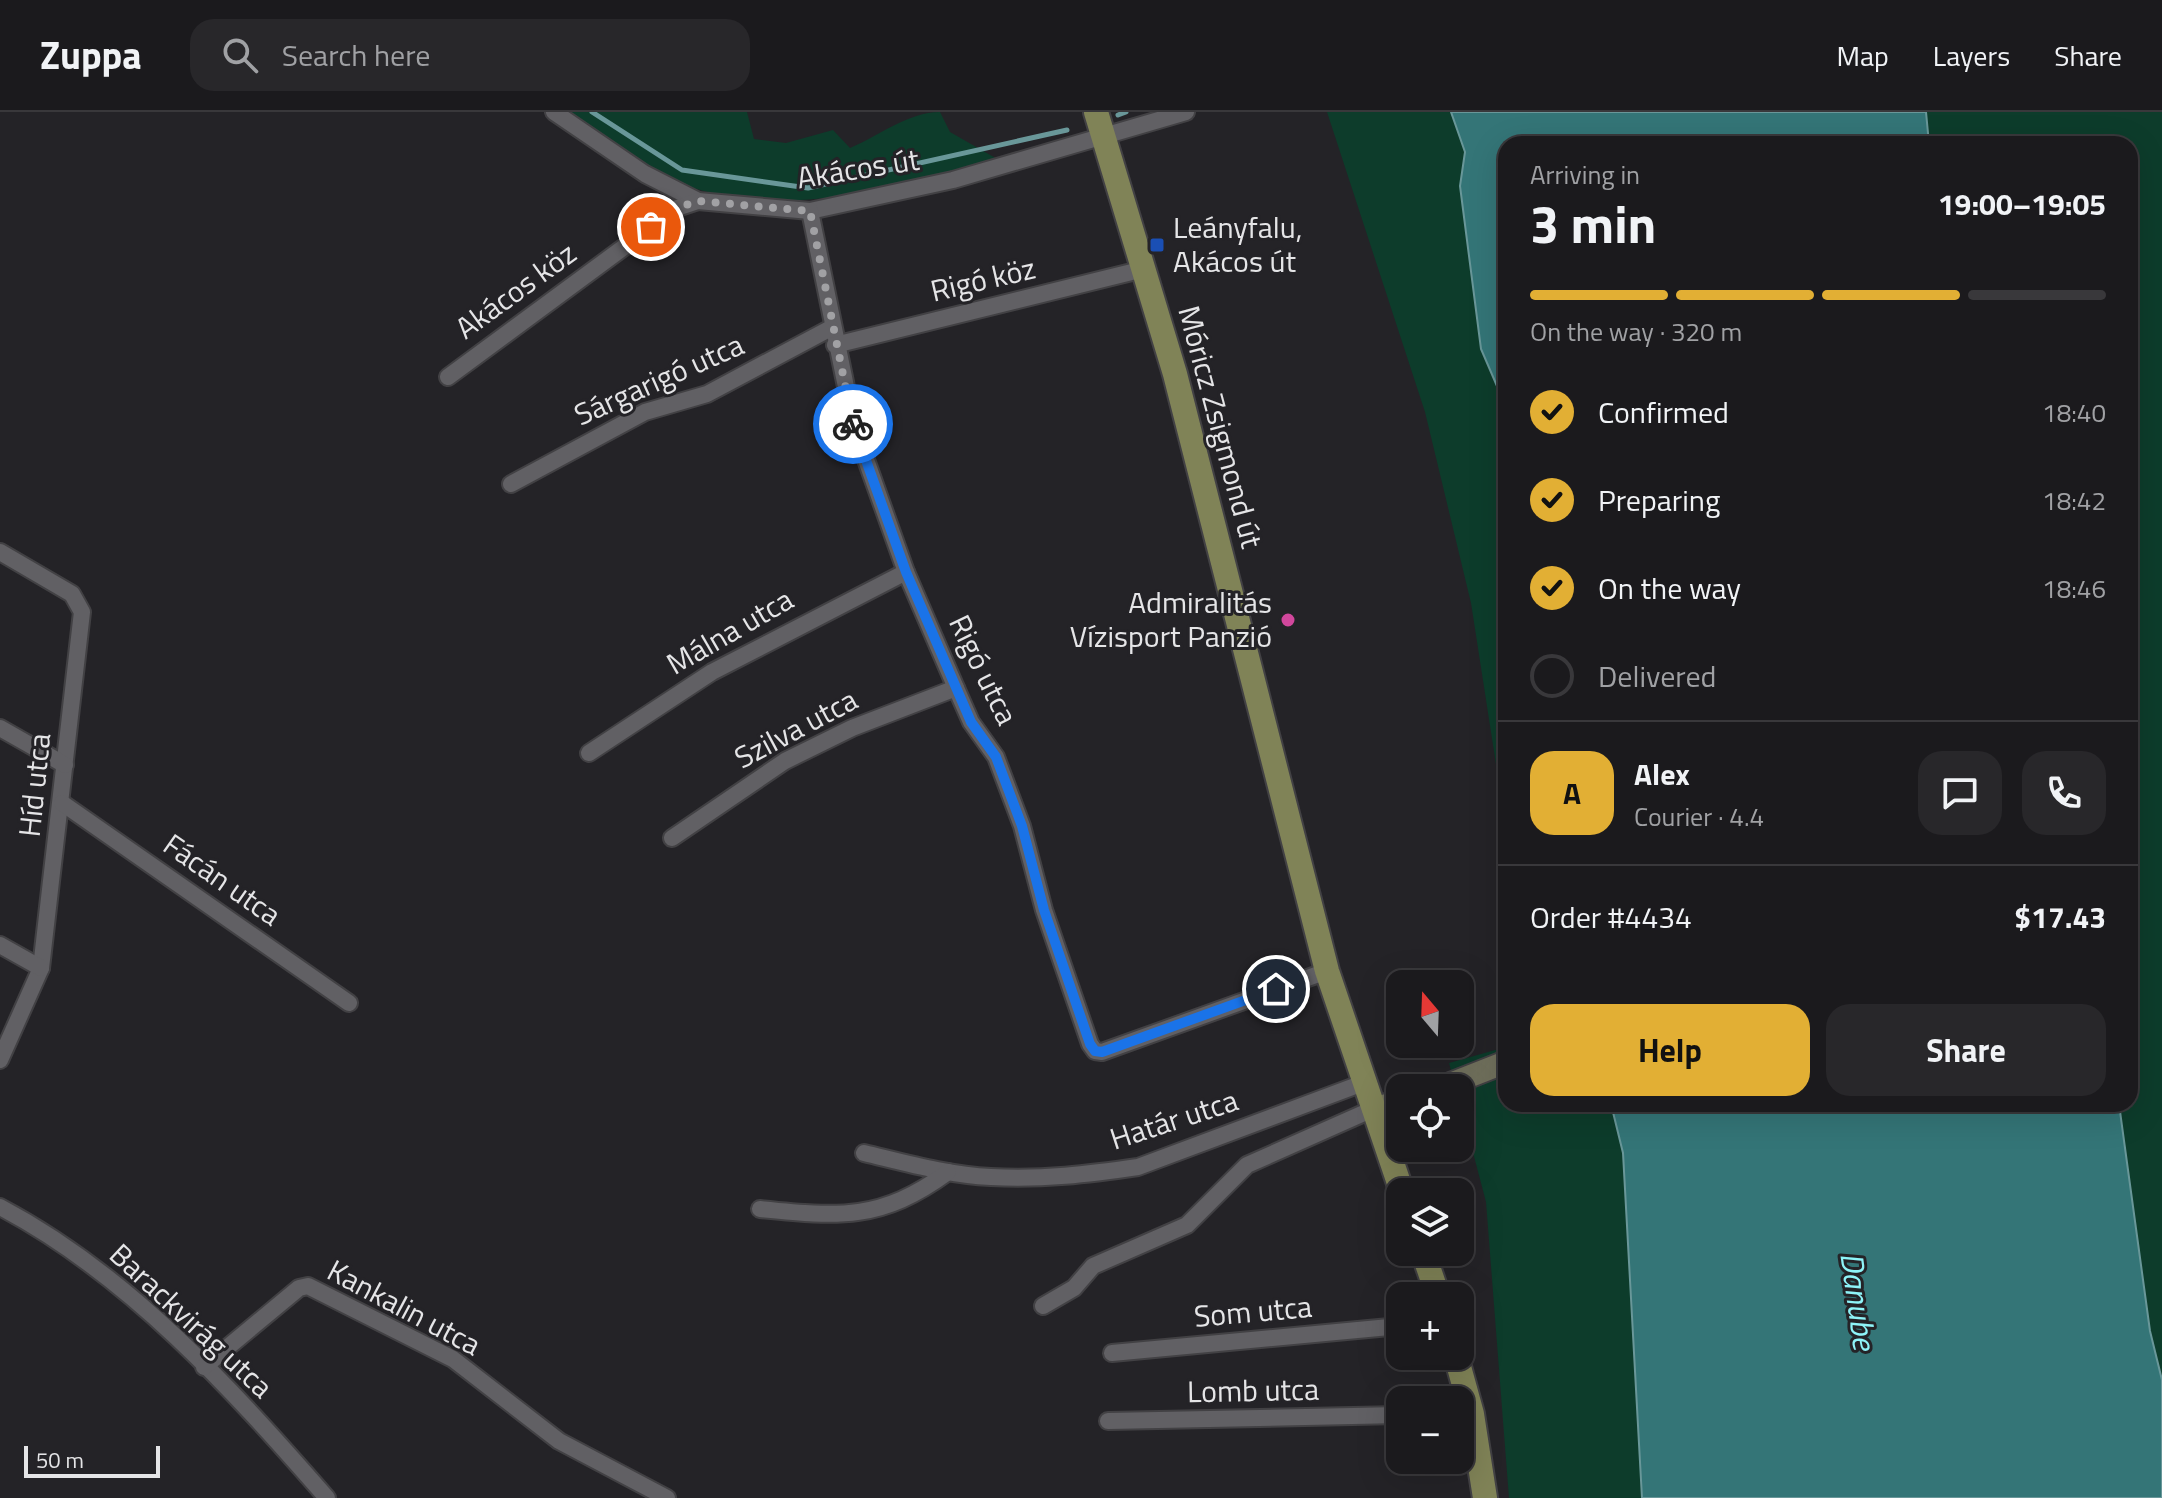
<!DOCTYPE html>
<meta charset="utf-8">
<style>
:root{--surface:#1b1a1d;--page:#28272a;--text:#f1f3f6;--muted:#a0a1a4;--line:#39383b;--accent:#e2af34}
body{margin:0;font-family:"Titillium Web",sans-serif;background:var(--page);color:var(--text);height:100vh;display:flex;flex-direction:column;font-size:30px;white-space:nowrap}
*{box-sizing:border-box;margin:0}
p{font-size:26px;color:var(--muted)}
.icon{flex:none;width:44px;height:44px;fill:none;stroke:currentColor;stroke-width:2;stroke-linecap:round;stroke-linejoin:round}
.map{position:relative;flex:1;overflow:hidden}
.details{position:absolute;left:1498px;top:24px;width:640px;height:976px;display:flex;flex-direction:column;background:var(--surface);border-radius:24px;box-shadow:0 8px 32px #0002,0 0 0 2px var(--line)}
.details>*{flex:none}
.needle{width:52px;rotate:341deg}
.buttons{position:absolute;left:1386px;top:858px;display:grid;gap:16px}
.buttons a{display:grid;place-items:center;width:88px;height:88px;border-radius:16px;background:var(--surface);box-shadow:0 8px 32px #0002,0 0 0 2px var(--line);font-size:40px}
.scale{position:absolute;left:24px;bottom:20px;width:136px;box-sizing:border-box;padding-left:8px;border:4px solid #e5e5e7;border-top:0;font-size:22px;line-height:28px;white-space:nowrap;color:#e5e5e7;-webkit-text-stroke:6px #242327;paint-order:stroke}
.pin{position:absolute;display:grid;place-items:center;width:68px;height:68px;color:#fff;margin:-34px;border:4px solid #fff;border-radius:50%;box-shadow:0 2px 8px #0007}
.courier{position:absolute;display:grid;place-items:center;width:80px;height:80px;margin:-40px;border:6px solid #1a73e8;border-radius:50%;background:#fff;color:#222;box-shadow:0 2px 10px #0007}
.summary em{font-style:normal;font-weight:700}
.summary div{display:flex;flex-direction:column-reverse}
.summary{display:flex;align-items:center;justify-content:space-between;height:136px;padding:0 32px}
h1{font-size:52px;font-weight:700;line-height:60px}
.bar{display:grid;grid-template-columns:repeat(4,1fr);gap:12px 8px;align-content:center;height:96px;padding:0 32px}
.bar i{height:10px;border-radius:6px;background:var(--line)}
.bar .active{background:var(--accent)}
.bar p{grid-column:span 4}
.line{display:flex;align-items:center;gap:20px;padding:0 32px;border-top:2px solid var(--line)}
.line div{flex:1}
.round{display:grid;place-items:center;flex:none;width:84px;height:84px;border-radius:24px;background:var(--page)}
ol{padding:0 32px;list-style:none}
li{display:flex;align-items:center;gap:24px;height:88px}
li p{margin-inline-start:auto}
li .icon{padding:8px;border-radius:50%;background:var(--accent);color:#111;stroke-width:4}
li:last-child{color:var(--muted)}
li i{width:44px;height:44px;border:4px solid var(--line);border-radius:50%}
.action{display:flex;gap:16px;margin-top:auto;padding:16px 32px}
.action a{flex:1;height:92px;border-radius:24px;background:var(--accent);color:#111;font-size:32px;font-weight:700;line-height:92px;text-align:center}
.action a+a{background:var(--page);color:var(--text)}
header{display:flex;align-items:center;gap:48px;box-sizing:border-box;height:112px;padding:0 40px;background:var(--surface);border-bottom:2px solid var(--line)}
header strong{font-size:38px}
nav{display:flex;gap:44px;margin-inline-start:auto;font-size:28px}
.search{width:560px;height:72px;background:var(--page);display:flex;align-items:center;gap:20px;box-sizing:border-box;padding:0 28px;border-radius:24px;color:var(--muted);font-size:30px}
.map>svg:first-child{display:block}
</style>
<header>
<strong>Zuppa</strong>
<div class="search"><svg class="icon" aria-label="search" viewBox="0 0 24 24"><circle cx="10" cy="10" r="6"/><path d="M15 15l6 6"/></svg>Search here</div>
<nav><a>Map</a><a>Layers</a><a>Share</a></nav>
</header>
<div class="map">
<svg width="2162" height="1386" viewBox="0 0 2162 1386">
<rect width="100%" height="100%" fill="#242327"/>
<!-- green -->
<g fill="#0d3c2b">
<path d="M 569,0 L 747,0 L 754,27 L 786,31 L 833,18 L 850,36 C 879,24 908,0 940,0 L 950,20 L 999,48 C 901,76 781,109 682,72 C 644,58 602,23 569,0 Z"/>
<path d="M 1327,0 L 1451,0 L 1465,40 L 1460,74 L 1481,237 L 1506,295 L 1506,799 L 1502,691 L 1471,491 L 1425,300 Z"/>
<path d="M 1926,0 L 2162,0 L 2162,1268 L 2150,1219 L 2119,992 L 2130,992 L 2130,32 L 1929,32 Z"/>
<path d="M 1506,935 L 1506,992 L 1611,992 L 1623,1041 L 1642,1386 L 1509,1386 L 1486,1090 L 1460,991 L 1460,976 L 1456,976 L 1449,951 Z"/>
</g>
<!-- water -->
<g fill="#347577" stroke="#699799" stroke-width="2">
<path d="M 1451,0 L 1926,0 L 1929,32 L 1506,32 L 1506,295 L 1481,237 L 1460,74 L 1465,40 Z"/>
<path d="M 1611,992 L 2119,992 L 2150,1219 L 2162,1268 L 2162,1386 L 1642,1386 L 1623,1041 Z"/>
</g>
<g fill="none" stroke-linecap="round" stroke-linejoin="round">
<!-- stream -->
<g stroke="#699799" stroke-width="5">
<path d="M 592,0 L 682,58 L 808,76 L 1067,18"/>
<path d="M 1118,3 L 1126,0"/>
</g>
<!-- street casing -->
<g stroke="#424144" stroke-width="20">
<g id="street">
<path d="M 554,0 L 645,62 L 698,89 L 810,99 L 953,68 L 1186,0"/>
<path d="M 810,99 L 854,314 L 906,460 L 956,576 L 971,610 L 996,645 L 1022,714 L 1044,798 L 1090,932 L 1095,939 L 1102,940 L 1327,859"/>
<path d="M 835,233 L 1144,157"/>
<path d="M 448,265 L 677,96 L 698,89"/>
<path d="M 511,372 L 645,300 L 707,282 L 831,216"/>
<path d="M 0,440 L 72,482 L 82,500 L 41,856 L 0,948"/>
<path d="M 0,616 L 65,653"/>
<path d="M 589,641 L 712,560 L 906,460"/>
<path d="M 62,691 L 349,891"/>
<path d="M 672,726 L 785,649 L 852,616 L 956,576"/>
<path d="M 0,833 L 41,856"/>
<path d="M 864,1041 C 906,1051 948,1063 991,1065 C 1041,1068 1090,1062 1138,1055 L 1363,971"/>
<path d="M 0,1095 C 129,1163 232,1277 327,1386"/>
<path d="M 760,1097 C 840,1105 881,1109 948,1060"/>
<path d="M 1043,1194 L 1074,1176 L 1093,1154 L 1187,1113 L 1247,1053 L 1373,997"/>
<path d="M 1112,1241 L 1400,1214"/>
<path d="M 204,1255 L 299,1176 L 308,1174 L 453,1247 L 559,1329 L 667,1386"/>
<path d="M 1108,1309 L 1400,1303"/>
</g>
</g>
<!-- secondary casing -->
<g stroke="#424144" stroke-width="26">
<g id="secondary">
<path d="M 1440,976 L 1506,950"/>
<path d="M 1373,997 L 1400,989"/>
</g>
</g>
<!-- primary casing -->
<g stroke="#424144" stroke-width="28">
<g id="primary">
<path d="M 1096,0 L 1175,262 L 1327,859 L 1402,1080"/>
<path d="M 1423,1140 L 1438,1184"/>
<path d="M 1456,1244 L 1472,1302 L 1485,1386"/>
</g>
</g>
<!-- street -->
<use href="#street" stroke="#616064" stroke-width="16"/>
<!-- secondary -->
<use href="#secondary" stroke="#71715d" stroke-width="22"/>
<!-- primary -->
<use href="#primary" stroke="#808357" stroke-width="24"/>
</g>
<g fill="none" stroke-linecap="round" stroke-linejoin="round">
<!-- done -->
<path stroke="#a1a1a4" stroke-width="8" stroke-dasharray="0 14.4" d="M 651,115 L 677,96 L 698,89 L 810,99 L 853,312"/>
<!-- route -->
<path stroke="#1a73e8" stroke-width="10" d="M 853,312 L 906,460 L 971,610 L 996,645 L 1022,714 L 1044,798 L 1090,932 L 1095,939 L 1102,940 L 1276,877"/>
</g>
<!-- markers -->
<rect fill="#1a4fb4" stroke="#242327" stroke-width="3" x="1149" y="125" width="16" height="16" rx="4"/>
<circle fill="#d1479c" stroke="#242327" stroke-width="3" cx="1288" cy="508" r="8"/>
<g text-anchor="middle" stroke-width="6" stroke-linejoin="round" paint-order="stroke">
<!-- street labels -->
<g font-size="30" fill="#e5e5e7" stroke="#242327">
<text transform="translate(858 57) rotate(-9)" y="10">Akácos út</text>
<text transform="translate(983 168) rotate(-13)" y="10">Rigó köz</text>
<text transform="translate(516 179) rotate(-36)" y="10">Akácos köz</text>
<text transform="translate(659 268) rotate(-24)" y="10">Sárgarigó utca</text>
<text transform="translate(1220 315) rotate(75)" y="10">Móricz Zsigmond út</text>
<text transform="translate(730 520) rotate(-30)" y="10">Málna utca</text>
<text transform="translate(983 558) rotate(64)" y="10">Rigó utca</text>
<text transform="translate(796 617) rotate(-28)" y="10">Szilva utca</text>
<text transform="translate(35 673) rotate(-84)" y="10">Híd utca</text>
<text transform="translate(222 768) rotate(35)" y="10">Fácán utca</text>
<text transform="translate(1174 1008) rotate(-18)" y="10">Határ utca</text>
<text transform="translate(404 1196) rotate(28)" y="10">Kankalin utca</text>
<text transform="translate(1253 1200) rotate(-5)" y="10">Som utca</text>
<text transform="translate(191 1209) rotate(43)" y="10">Barackvirág utca</text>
<text transform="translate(1253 1279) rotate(-1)" y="10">Lomb utca</text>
</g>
<!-- poi labels -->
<g font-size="30" fill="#e5e5e7" stroke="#242327" text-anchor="start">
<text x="1173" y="126">Leányfalu,<tspan x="1173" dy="34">Akácos út</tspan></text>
<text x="1272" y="501" text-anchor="end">Admiralitás<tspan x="1272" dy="34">Vízisport Panzió</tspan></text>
</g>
<!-- water labels -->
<g font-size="32" font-style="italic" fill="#8ef4f8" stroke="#242327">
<text transform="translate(1858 1189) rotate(82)" y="11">Danube</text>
</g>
</g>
</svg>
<div class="buttons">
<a><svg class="needle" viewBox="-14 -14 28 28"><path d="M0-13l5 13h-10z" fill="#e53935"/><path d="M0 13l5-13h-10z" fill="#a0a1a4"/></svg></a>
<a><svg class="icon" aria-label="locate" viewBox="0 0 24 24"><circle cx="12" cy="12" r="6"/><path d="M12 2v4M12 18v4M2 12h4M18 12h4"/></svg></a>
<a><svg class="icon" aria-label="layers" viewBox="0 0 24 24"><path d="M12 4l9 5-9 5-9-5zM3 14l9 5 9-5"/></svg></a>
<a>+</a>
<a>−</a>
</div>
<div class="scale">50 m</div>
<div class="pin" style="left:651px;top:115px;background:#ea580c"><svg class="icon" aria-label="bag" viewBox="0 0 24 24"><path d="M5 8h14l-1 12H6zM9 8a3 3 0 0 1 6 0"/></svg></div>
<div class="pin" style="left:1276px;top:877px;background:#1f2937"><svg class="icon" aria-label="home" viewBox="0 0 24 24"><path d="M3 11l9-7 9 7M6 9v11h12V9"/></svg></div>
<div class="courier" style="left:853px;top:312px"><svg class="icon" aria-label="bike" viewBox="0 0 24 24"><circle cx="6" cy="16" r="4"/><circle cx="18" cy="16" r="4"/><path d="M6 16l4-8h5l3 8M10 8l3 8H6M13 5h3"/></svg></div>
<section class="details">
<div class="summary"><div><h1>3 min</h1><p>Arriving in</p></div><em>19:00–19:05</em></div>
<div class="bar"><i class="active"></i><i class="active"></i><i class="active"></i><i></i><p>On the way · 320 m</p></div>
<ol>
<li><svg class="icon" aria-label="check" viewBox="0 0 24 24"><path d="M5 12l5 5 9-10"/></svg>Confirmed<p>18:40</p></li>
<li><svg class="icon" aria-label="check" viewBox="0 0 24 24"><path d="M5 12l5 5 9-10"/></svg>Preparing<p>18:42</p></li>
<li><svg class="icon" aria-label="check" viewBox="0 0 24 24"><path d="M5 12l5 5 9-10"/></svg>On the way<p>18:46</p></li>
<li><i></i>Delivered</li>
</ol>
<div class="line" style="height:144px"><b class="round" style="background:var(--accent);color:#111">A</b><div><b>Alex</b><p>Courier · 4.4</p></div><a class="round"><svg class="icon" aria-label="chat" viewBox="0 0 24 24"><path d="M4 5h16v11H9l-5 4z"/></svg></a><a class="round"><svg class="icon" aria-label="phone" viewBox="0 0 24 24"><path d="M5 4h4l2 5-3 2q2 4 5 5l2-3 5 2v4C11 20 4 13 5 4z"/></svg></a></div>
<div class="line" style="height:104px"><div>Order #4434</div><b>$17.43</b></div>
<div class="action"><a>Help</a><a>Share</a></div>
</section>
</div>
